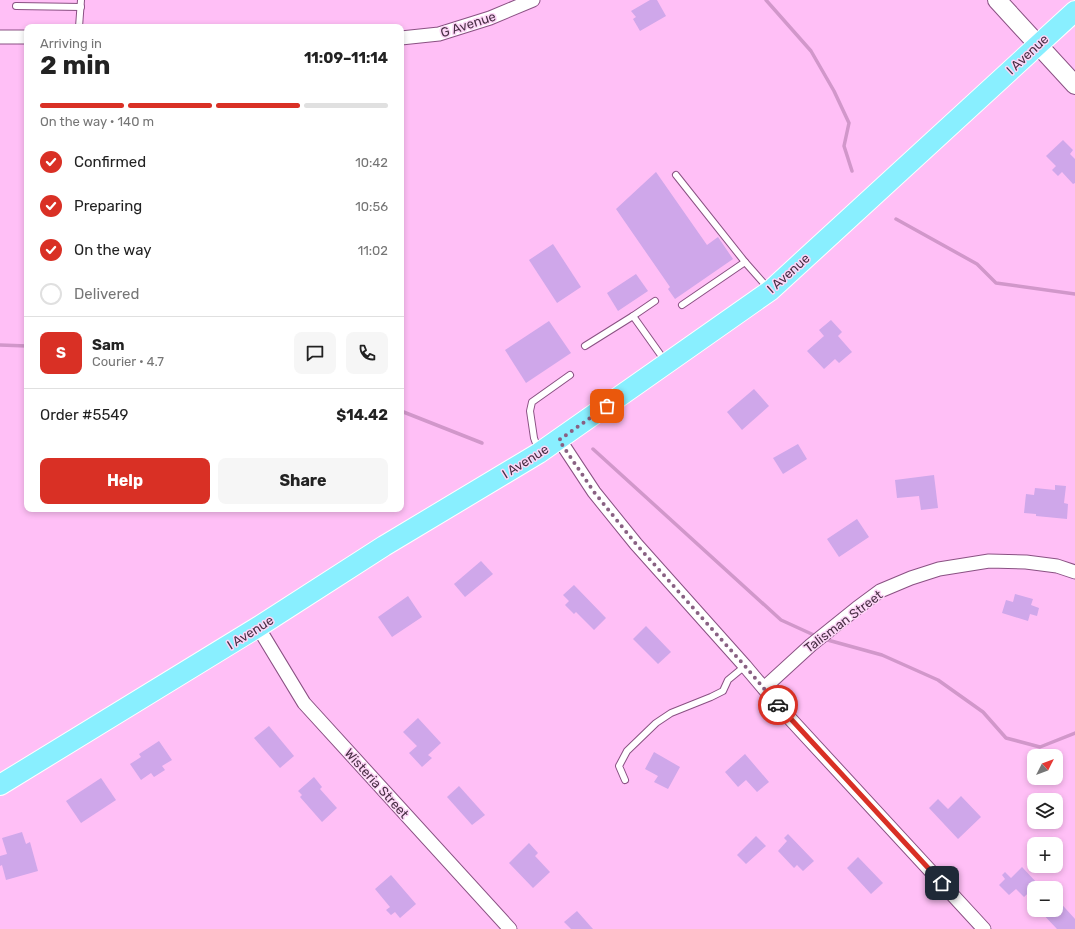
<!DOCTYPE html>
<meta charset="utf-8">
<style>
:root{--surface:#fff;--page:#f6f6f6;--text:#222;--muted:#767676;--line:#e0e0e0;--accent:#d93025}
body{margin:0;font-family:Rubik,sans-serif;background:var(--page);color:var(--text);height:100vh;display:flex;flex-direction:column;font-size:15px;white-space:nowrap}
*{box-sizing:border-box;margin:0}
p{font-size:13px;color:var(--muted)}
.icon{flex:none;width:22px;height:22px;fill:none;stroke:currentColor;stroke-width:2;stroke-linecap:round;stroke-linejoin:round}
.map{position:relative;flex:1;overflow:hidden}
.sheet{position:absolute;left:24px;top:24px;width:380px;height:488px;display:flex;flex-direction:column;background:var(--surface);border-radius:8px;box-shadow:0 2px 6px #0003}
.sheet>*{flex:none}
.needle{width:26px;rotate:48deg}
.tools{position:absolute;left:1027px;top:749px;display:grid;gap:8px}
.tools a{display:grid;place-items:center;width:36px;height:36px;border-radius:8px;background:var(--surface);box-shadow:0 2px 6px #0003;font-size:20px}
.pin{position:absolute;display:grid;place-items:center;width:34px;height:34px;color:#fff;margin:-17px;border-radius:8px;box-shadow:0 2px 6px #0006}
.courier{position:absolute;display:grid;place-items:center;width:40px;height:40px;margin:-20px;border:3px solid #d93025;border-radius:50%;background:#fff;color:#222;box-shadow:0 1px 5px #0007}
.summary em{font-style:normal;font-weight:700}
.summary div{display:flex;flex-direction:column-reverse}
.summary{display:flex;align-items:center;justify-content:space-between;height:68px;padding:0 16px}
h1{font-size:26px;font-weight:700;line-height:30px}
.bar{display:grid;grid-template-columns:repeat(4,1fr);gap:6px 4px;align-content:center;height:48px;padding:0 16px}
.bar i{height:5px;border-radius:3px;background:var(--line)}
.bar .selected{background:var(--accent)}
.bar p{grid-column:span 4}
.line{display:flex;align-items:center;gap:10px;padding:0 16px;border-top:1px solid var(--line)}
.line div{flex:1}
.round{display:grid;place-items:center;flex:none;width:42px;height:42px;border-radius:8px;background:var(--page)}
ol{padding:0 16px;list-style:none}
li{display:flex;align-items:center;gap:12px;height:44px}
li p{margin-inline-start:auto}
li .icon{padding:4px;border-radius:50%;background:var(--accent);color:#fff;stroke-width:4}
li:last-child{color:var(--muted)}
li i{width:22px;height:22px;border:2px solid var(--line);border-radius:50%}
.cta{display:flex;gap:8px;margin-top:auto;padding:8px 16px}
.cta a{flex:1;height:46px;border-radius:8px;background:var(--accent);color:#fff;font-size:16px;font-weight:700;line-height:46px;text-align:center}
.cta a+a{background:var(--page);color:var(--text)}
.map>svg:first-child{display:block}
</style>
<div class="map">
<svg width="1075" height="929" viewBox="0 0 1075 929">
<rect width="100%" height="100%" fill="#ffbff6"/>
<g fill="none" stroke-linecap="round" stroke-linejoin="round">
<!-- stream -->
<g stroke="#d197ca" stroke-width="3.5">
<path d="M 766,0 L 811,51 L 834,91 L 849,123 L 844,146 L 852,171"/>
<path d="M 896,219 L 977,264 L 996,283 L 1075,294"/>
<path d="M 0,345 L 27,346"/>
<path d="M 401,411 L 482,443"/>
<path d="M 593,449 L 781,620 L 816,636"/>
<path d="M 824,639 L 882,655 L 938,680 L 983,712 L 1006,738 L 1040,747 L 1075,733"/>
</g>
</g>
<!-- building -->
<g fill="#cfa7ea">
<path d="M 650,0 L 657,0 L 666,16 L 640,31 L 633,19 L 636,17 L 631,11 Z"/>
<path d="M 1063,140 L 1073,150 L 1070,154 L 1075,159 L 1075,183 L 1073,184 L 1062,172 L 1058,176 L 1052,170 L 1056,166 L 1046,156 Z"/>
<path d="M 656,172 L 707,245 L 718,237 L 733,259 L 675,299 L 668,289 L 670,287 L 616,209 Z"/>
<path d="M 553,244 L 581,287 L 557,303 L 529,260 Z"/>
<path d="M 636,274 L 648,291 L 618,311 L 607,293 Z"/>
<path d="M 831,320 L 842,332 L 838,336 L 852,352 L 839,363 L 835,359 L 824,369 L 807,351 L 824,336 L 819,330 Z"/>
<path d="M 549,321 L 571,353 L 526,383 L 505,350 Z"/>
<path d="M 754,389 L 769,406 L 742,430 L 727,412 Z"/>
<path d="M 798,444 L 807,459 L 783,474 L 773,458 Z"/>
<path d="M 934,475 L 938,508 L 921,510 L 919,496 L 897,498 L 895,480 Z"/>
<path d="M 1055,485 L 1066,486 L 1064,503 L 1068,504 L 1067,519 L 1036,516 L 1036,514 L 1024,513 L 1026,494 L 1034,495 L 1035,488 L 1055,490 Z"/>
<path d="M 857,519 L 869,537 L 839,557 L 827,539 Z"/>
<path d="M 481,561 L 493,574 L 465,597 L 454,584 Z"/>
<path d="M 574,585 L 606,618 L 594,630 L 576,612 L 574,614 L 565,605 L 569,601 L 563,595 Z"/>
<path d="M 1015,594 L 1033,599 L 1031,605 L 1039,608 L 1037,616 L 1030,614 L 1028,621 L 1002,613 L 1006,600 L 1013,602 Z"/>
<path d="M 408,596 L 422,617 L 392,637 L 378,617 Z"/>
<path d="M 646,626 L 671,652 L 658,664 L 633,639 Z"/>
<path d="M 418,718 L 441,743 L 428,755 L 432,758 L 422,767 L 409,753 L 417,746 L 403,732 Z"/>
<path d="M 269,726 L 294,756 L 280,768 L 254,738 Z"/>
<path d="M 159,741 L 172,760 L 162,766 L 165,770 L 154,777 L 151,773 L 141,780 L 130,764 L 141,757 L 139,754 Z"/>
<path d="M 654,752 L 680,767 L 668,789 L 654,782 L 658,776 L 645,769 Z"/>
<path d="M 745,754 L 769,782 L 757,792 L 746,780 L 738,787 L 725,772 Z"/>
<path d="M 314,777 L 322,787 L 320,789 L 337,808 L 322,822 L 300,797 L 302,795 L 298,791 Z"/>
<path d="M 101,778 L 116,800 L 81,823 L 66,801 Z"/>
<path d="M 459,786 L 485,815 L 472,825 L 447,797 Z"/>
<path d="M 961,796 L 981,817 L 958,839 L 929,808 L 938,799 L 948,809 Z"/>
<path d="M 22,832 L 26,844 L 30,842 L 38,871 L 6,880 L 2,865 L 0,866 L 0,856 L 7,854 L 2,838 Z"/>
<path d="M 788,834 L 814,861 L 803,871 L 797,865 L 794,868 L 778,851 L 787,841 L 784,838 Z"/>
<path d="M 756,836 L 766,846 L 746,864 L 737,855 Z"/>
<path d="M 529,843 L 538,853 L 535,856 L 550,872 L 533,888 L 509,863 Z"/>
<path d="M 858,857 L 883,883 L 871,894 L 847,868 Z"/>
<path d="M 1022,867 L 1038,884 L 1024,897 L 1016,889 L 1009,895 L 999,885 L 1005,879 L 1002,875 L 1005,872 L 1011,878 Z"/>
<path d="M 391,875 L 416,904 L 400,918 L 395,912 L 391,915 L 386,910 L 390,907 L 375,889 Z"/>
<path d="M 1056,898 L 1075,919 L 1075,929 L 1057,929 L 1039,910 L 1056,910 Z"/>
<path d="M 577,911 L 593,929 L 571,929 L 564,922 Z"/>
</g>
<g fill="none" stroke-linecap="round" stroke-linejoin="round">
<!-- lane casing -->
<g stroke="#8a5183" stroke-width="8">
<g id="lane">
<path d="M 16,6 L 81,7"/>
<path d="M 79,27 L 81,0"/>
<path d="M 676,175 L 745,262"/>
<path d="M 682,305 L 745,262 L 768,288"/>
<path d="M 633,316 L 655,301"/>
<path d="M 585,346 L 633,316 L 665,361"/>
<path d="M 538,449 L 534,438 L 530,411 L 532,402 L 570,375"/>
<path d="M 625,780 L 619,766 L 627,751 L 656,723 L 671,713 L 711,697 L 723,691 L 728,680 L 745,666"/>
</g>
</g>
<!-- street casing -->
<g stroke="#8a5183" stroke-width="15">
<g id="street">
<path d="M 0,37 L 27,37"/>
<path d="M 401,38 L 439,34 L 490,18 L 533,0"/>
<path d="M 559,439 L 594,492 L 636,544 L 745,666 L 783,711 L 984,929"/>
<path d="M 258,627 L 304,703 L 510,929"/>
<path d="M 764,688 L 811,645 L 857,608 L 880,591 L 911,578 L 939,569 L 989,561 L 1026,562 L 1057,566 L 1075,572"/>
</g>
</g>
<!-- secondary casing -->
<g stroke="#8a5183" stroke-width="20">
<path id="secondary" d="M 997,0 L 1075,85"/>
</g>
<!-- primary casing -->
<g stroke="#fff" stroke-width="22">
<path id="primary" d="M 0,785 L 258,627 L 384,546 L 539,453 L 771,290 L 1075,11"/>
</g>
<!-- lane -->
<use href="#lane" stroke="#fff" stroke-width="6"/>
<!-- street -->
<use href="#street" stroke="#fff" stroke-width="13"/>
<!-- secondary -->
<use href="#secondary" stroke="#fff" stroke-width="18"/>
<!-- primary -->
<use href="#primary" stroke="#89efff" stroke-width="20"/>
</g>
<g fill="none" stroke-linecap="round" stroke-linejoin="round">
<!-- done -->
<path stroke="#896183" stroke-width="4" stroke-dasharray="0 7.2" d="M 607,406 L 559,440 L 594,492 L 636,544 L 745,666 L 778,705"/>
<!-- route -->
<path stroke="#d93025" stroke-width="5" d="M 778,705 L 942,883"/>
</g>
<g text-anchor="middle" stroke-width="3" stroke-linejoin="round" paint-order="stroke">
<!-- street labels -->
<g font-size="13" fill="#492f45" stroke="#fdd6f7">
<text transform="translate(468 24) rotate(-18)" y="5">G Avenue</text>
<text transform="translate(1027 54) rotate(-43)" y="5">I Avenue</text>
<text transform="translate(788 273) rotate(-42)" y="5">I Avenue</text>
<text transform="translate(525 461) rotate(-32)" y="5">I Avenue</text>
<text transform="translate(843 621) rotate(-37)" y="5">Talisman Street</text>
<text transform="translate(250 632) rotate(-32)" y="5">I Avenue</text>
<text transform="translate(377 783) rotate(48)" y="5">Wisteria Street</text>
</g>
</g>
</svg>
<div class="tools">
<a><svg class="needle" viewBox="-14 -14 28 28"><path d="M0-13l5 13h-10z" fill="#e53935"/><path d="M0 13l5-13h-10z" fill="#767676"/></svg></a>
<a><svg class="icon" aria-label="layers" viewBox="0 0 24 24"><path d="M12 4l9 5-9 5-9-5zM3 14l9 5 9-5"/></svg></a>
<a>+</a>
<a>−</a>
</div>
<div class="pin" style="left:607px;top:406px;background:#ea580c"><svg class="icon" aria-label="bag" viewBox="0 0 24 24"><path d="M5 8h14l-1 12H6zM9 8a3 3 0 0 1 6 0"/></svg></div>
<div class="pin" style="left:942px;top:883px;background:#1f2937"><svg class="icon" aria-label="home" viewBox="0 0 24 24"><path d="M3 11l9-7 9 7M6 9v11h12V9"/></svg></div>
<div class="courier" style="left:778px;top:705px"><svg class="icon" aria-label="car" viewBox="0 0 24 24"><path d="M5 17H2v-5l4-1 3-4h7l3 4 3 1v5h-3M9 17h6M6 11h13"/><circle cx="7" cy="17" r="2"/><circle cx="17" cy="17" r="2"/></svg></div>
<section class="sheet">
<div class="summary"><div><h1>2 min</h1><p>Arriving in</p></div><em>11:09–11:14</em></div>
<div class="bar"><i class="selected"></i><i class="selected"></i><i class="selected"></i><i></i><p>On the way · 140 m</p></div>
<ol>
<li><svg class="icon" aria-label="check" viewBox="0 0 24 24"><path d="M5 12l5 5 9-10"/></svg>Confirmed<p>10:42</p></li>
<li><svg class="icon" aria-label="check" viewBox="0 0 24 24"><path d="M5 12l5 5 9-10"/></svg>Preparing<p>10:56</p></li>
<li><svg class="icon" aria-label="check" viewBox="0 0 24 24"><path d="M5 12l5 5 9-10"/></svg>On the way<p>11:02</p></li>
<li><i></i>Delivered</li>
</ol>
<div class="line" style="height:72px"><b class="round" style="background:var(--accent);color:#fff">S</b><div><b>Sam</b><p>Courier · 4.7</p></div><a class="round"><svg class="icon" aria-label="chat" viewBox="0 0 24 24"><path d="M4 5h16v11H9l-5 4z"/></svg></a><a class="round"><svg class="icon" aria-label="phone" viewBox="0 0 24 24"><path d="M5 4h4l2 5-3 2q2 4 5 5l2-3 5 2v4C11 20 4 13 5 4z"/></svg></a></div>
<div class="line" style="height:52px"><div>Order #5549</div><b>$14.42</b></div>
<div class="cta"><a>Help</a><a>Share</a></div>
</section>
</div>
